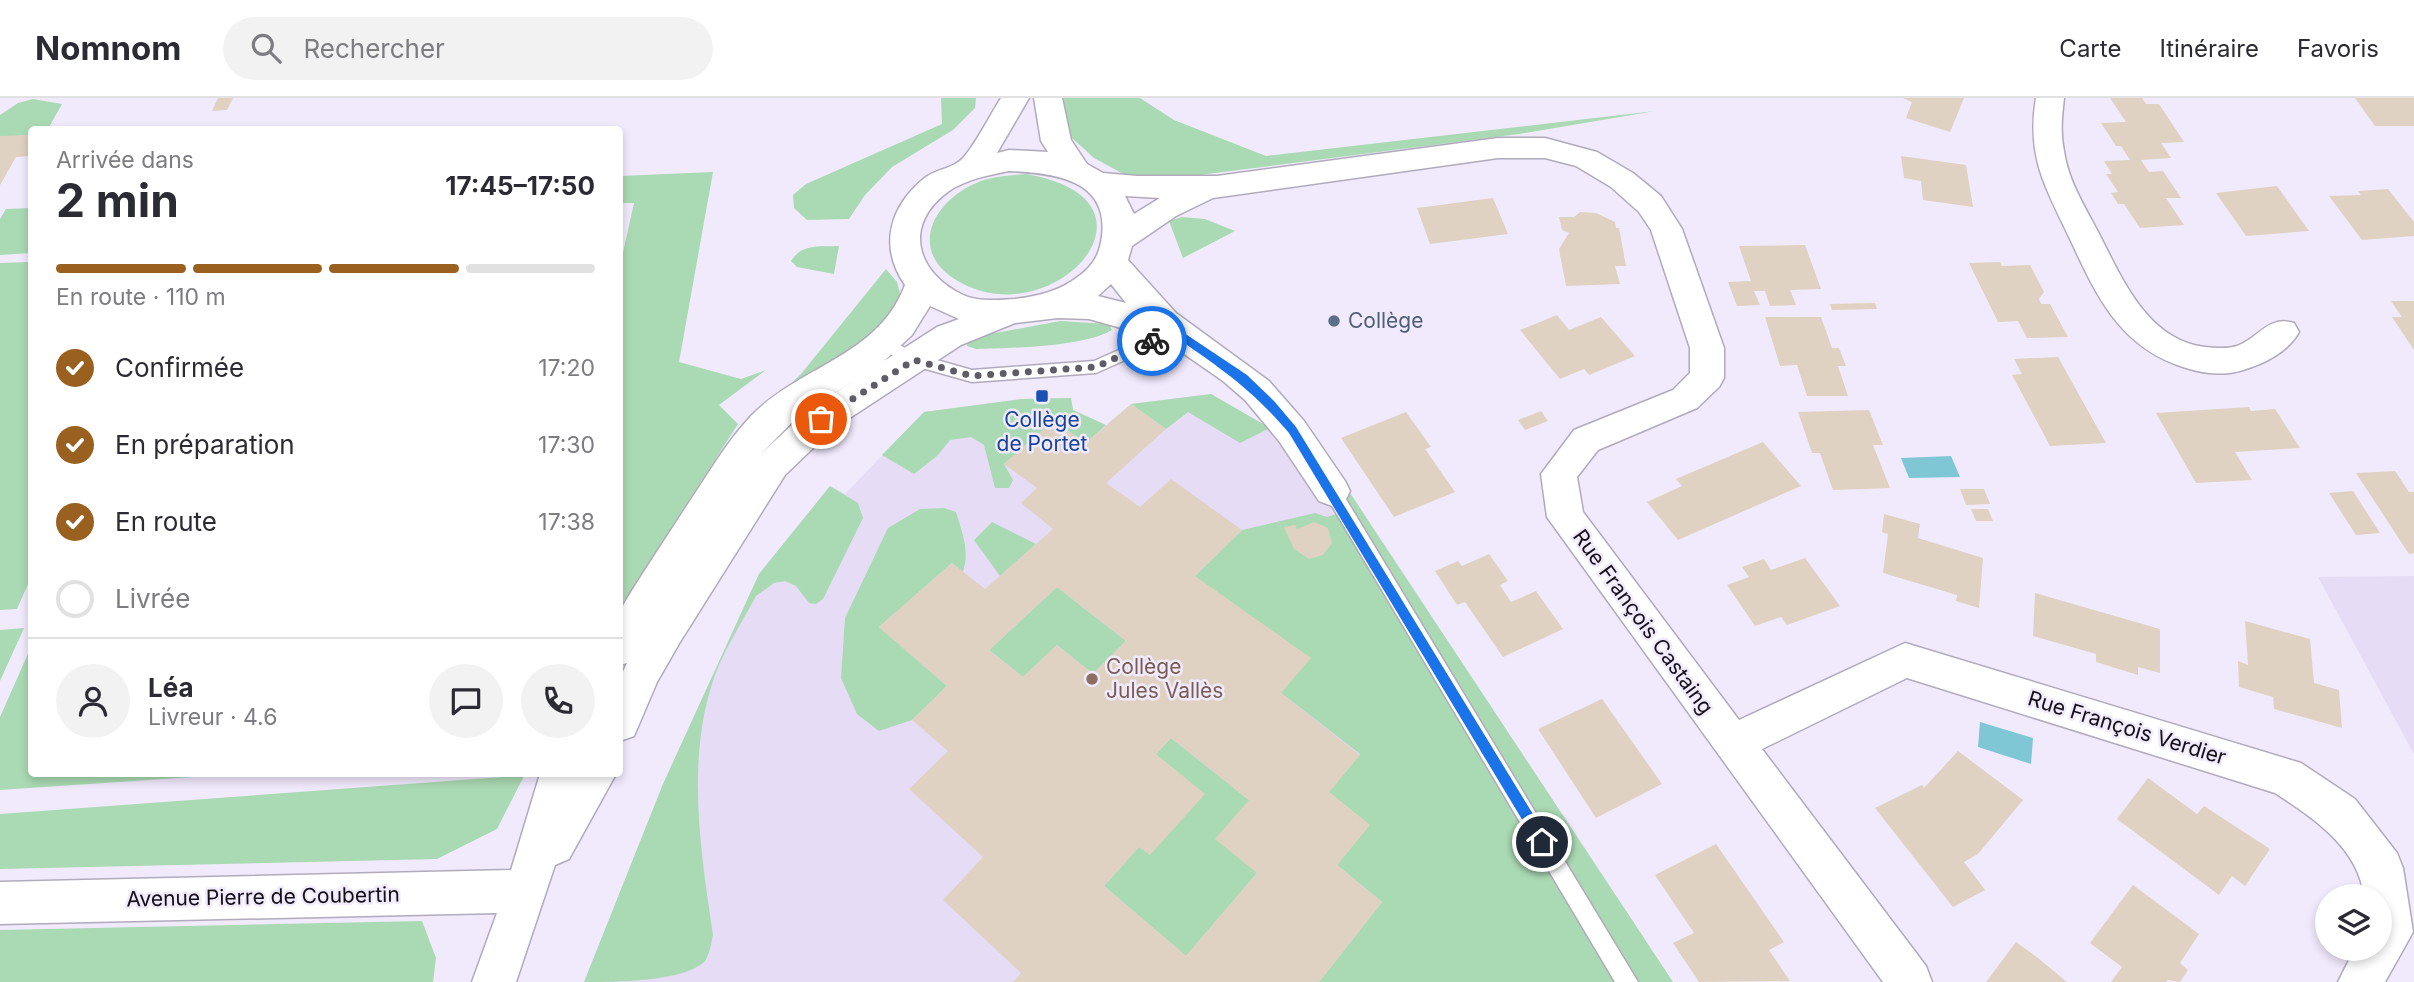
<!DOCTYPE html>
<html lang="fr">
<meta charset="utf-8">
<style>
:root{--surface:#fff;--page:#f2f2f3;--text:#2b2b33;--muted:#7c7c81;--line:#e1e1e2;--accent:#9a601f}
body{margin:0;font-family:Inter,sans-serif;background:var(--page);color:var(--text);height:100vh;display:flex;flex-direction:column;font-size:26px;white-space:nowrap}
*{box-sizing:border-box;margin:0}
p{font-size:23px;color:var(--muted)}
.icon{flex:none;width:38px;height:38px;fill:none;stroke:currentColor;stroke-width:2;stroke-linecap:round;stroke-linejoin:round}
.map{position:relative;flex:1;overflow:hidden}
.panel{position:absolute;left:28px;top:28px;width:595px;height:651px;display:flex;flex-direction:column;background:var(--surface);border-radius:7px;box-shadow:0 4px 10px #0003}
.panel>*{flex:none}
.tools{position:absolute;left:2315px;top:786px;display:grid;gap:14px}
.tools a{display:grid;place-items:center;width:77px;height:77px;border-radius:50%;background:var(--surface);box-shadow:0 4px 10px #0003;font-size:35px}
.pin{position:absolute;display:grid;place-items:center;width:60px;height:60px;color:#fff;margin:-30px;border:4px solid #fff;border-radius:50%;box-shadow:0 2px 7px #0007}
.courier{position:absolute;display:grid;place-items:center;width:70px;height:70px;margin:-35px;border:5px solid #1a73e8;border-radius:50%;background:#fff;color:#222;box-shadow:0 2px 9px #0007}
.headline em{font-style:normal;font-weight:700}
.headline div{display:flex;flex-direction:column-reverse}
.headline{display:flex;align-items:center;justify-content:space-between;height:119px;padding:0 28px}
h1{font-size:46px;font-weight:700;line-height:52px}
.bar{display:grid;grid-template-columns:repeat(4,1fr);gap:10px 7px;align-content:center;height:84px;padding:0 28px}
.bar i{height:9px;border-radius:5px;background:var(--line)}
.bar .selected{background:var(--accent)}
.bar p{grid-column:span 4}
.line{display:flex;align-items:center;gap:18px;padding:0 28px;border-top:2px solid var(--line)}
.line div{flex:1}
.round{display:grid;place-items:center;flex:none;width:74px;height:74px;border-radius:37px;background:var(--page)}
ol{padding:0 28px;list-style:none}
li{display:flex;align-items:center;gap:21px;height:77px}
li p{margin-inline-start:auto}
li .icon{padding:7px;border-radius:50%;background:var(--accent);color:#fff;stroke-width:4}
li:last-child{color:var(--muted)}
li i{width:38px;height:38px;border:4px solid var(--line);border-radius:50%}
header{display:flex;align-items:center;gap:42px;box-sizing:border-box;height:98px;padding:0 35px;background:var(--surface);border-bottom:2px solid var(--line)}
header strong{font-size:33px}
nav{display:flex;gap:38px;margin-inline-start:auto;font-size:24px}
.search{width:490px;height:63px;background:var(--page);display:flex;align-items:center;gap:18px;box-sizing:border-box;padding:0 24px;border-radius:38px;color:var(--muted);font-size:26px}
.map>svg:first-child{display:block}
</style>
<header>
<strong>Nomnom</strong>
<div class="search"><svg class="icon" aria-label="search" viewBox="0 0 24 24"><circle cx="10" cy="10" r="6"/><path d="M15 15l6 6"/></svg>Rechercher</div>
<nav><a>Carte</a><a>Itinéraire</a><a>Favoris</a></nav>
</header>
<div class="map">
<svg width="2414" height="884" viewBox="0 0 2414 884">
<rect width="100%" height="100%" fill="#f1eafd"/>
<!-- built -->
<g fill="#e6dcf6">
<path d="M 1211,296 L 1270,330 L 1299,317 L 1673,884 L 584,884 L 663,686 L 759,476 L 830,388 L 845,396 L 924,314 L 1022,301 L 1071,300 L 1073,312 L 1106,327 L 1131,306 Z"/>
<path d="M 2414,478 L 2414,656 L 2318,479 Z"/>
</g>
<!-- green -->
<g fill="#aadab3">
<path d="M 941,0 L 976,0 L 975,10 L 953,32 L 892,69 L 865,97 L 849,121 L 807,122 L 794,110 L 793,97 L 806,86 L 942,26 Z"/>
<path d="M 1059,0 L 1140,0 L 1174,22 L 1266,58 L 1655,13 L 1519,36 L 1200,77 L 1127,78 L 1094,60 L 1072,40 L 1060,16 Z"/>
<path d="M 33,1 L 62,6 L 48,31 L 32,32 L 31,37 L 0,39 L 0,17 L 18,5 Z"/>
<path d="M 713,74 L 679,264 L 741,281 L 766,272 L 719,307 L 738,326 L 620,509 L 620,168 L 634,105 L 620,105 L 620,78 Z"/>
<path d="M 1026,76 C 1180,102 1049,244 953,180 C 909,150 934,104 974,86 C 990,78 1008,78 1026,76 Z"/>
<path d="M 31,110 L 31,155 L 0,157 L 0,121 L 6,111 Z"/>
<path d="M 1182,119 L 1205,121 L 1235,133 L 1183,160 L 1169,123 Z"/>
<path d="M 839,148 L 834,176 L 797,169 L 791,163 C 802,145 820,149 839,148 Z"/>
<path d="M 31,164 L 31,479 L 17,511 L 0,512 L 0,165 Z"/>
<path d="M 886,171 L 897,184 L 901,199 L 881,233 L 777,299 L 801,276 Z"/>
<path d="M 1060,223 L 1109,226 L 1112,232 C 1084,249 1011,250 976,251 L 967,248 L 968,240 Z"/>
<path d="M 1211,296 L 1270,330 L 1240,345 L 1188,314 L 1166,331 L 1131,306 Z"/>
<path d="M 1071,300 L 1073,312 L 1106,327 L 1086,345 L 1053,323 L 1004,366 L 1013,382 L 1009,390 L 995,390 L 984,347 L 971,339 L 950,342 L 937,358 L 914,376 L 882,357 L 924,314 L 1022,301 Z"/>
<path d="M 1307,330 L 1673,884 L 1319,884 L 1382,804 L 1337,767 L 1369,727 L 1329,694 L 1360,656 L 1281,595 L 1195,478 L 1242,432 L 1315,415 L 1327,419 L 1353,410 L 1302,333 Z"/>
<path d="M 830,388 L 858,405 L 863,420 L 823,501 L 816,506 L 809,505 L 796,488 L 785,483 L 774,485 L 756,498 C 740,528 721,556 711,589 C 687,669 701,755 713,837 C 711,846 710,855 705,863 C 684,884 615,884 584,884 L 663,686 L 759,476 Z"/>
<path d="M 944,410 L 956,414 C 962,434 970,453 963,474 L 952,465 L 879,529 L 947,588 L 912,622 L 879,633 L 857,616 L 841,580 L 845,520 L 888,430 L 920,411 Z"/>
<path d="M 992,424 L 1036,446 L 1000,478 L 974,442 Z"/>
<path d="M 1057,489 L 1126,543 L 1093,576 L 1057,547 L 1023,579 L 989,552 Z"/>
<path d="M 24,530 L 0,583 L 0,532 Z"/>
<path d="M 31,549 L 32,676 L 237,676 L 0,692 L 0,619 Z"/>
<path d="M 1171,640 L 1249,702 L 1257,775 L 1186,858 L 1104,788 L 1139,749 L 1156,656 Z"/>
<path d="M 503,676 L 525,676 L 497,731 L 437,761 L 0,771 L 0,716 L 502,679 Z"/>
<path d="M 422,823 L 436,860 L 433,884 L 0,884 L 0,832 Z"/>
</g>
<!-- water -->
<g fill="#80c7d5">
<path d="M 1951,358 L 1960,379 L 1909,380 L 1901,360 Z"/>
<path d="M 1980,624 L 2033,640 L 2031,666 L 1978,649 Z"/>
</g>
<!-- building -->
<g fill="#dfd2c2" fill-rule="evenodd">
<path d="M 218,0 L 233,0 L 227,12 L 212,13 Z"/>
<path d="M 1903,0 L 1964,0 L 1950,34 L 1906,20 L 1912,4 Z"/>
<path d="M 2110,0 L 2142,0 L 2146,6 L 2159,6 L 2184,44 L 2161,45 L 2171,60 L 2141,62 L 2149,74 L 2163,73 L 2181,100 L 2166,100 L 2184,127 L 2140,130 L 2124,106 L 2118,106 L 2111,95 L 2118,94 L 2106,76 L 2112,76 L 2104,63 L 2130,62 L 2121,48 L 2116,48 L 2101,25 L 2126,24 Z"/>
<path d="M 2355,0 L 2414,0 L 2414,28 L 2375,28 Z"/>
<path d="M 30,37 L 32,58 L 16,59 L 0,87 L 0,38 Z"/>
<path d="M 1901,58 L 1966,67 L 1973,109 L 1923,102 L 1921,83 L 1904,80 Z"/>
<path d="M 2277,88 L 2309,133 L 2246,138 L 2216,95 Z"/>
<path d="M 2388,91 L 2414,124 L 2414,138 L 2362,142 L 2329,98 L 2361,97 L 2358,93 Z"/>
<path d="M 1493,100 L 1508,136 L 1430,146 L 1417,110 Z"/>
<path d="M 1580,114 L 1596,115 L 1615,124 L 1616,130 L 1619,130 L 1626,168 L 1615,168 L 1620,186 L 1566,188 L 1559,151 L 1569,135 L 1562,132 L 1559,119 L 1574,119 Z"/>
<path d="M 1805,147 L 1821,191 L 1790,192 L 1796,207 L 1770,208 L 1765,193 L 1754,193 L 1760,207 L 1737,208 L 1728,184 L 1751,183 L 1739,148 Z"/>
<path d="M 2000,164 L 2002,168 L 2030,167 L 2044,194 L 2039,201 L 2041,206 L 2050,206 L 2068,239 L 2027,240 L 2018,223 L 1998,224 L 1969,165 Z"/>
<path d="M 2391,203 L 2414,203 L 2414,252 L 2392,219 L 2402,219 Z"/>
<path d="M 1875,205 L 1877,211 L 1832,212 L 1830,206 Z"/>
<path d="M 1557,217 L 1569,232 L 1601,219 L 1635,258 L 1589,277 L 1584,271 L 1560,281 L 1520,232 Z"/>
<path d="M 1765,219 L 1821,219 L 1832,250 L 1839,250 L 1846,268 L 1838,268 L 1848,298 L 1807,298 L 1797,267 L 1780,268 Z"/>
<path d="M 2058,259 L 2078,295 L 2106,345 L 2050,348 L 2012,277 L 2022,276 L 2014,261 Z"/>
<path d="M 1131,306 L 1166,331 L 1106,385 L 1140,409 L 1171,381 L 1242,432 L 1195,478 L 1311,560 L 1281,595 L 1360,657 L 1329,694 L 1370,727 L 1337,767 L 1382,804 L 1319,884 L 1013,884 L 1021,875 L 943,802 L 983,759 L 909,691 L 948,653 L 912,622 L 947,588 L 879,529 L 952,465 L 985,491 L 1000,478 L 1053,431 L 1021,405 L 1037,390 L 1004,366 L 1053,323 L 1086,345 ZM 1057,489 L 1126,543 L 1093,576 L 1057,547 L 1023,579 L 989,552 ZM 1171,640 L 1249,702 L 1215,741 L 1257,775 L 1186,858 L 1104,788 L 1139,749 L 1150,757 L 1205,696 L 1156,656 Z"/>
<path d="M 2249,309 L 2251,313 L 2275,311 L 2300,350 L 2235,354 L 2252,382 L 2196,385 L 2156,315 Z"/>
<path d="M 1869,312 L 1883,347 L 1873,347 L 1890,390 L 1833,392 L 1820,355 L 1812,355 L 1798,314 Z"/>
<path d="M 1541,313 L 1548,323 L 1525,332 L 1518,322 Z"/>
<path d="M 1406,314 L 1431,349 L 1425,351 L 1455,394 L 1394,419 L 1341,340 Z"/>
<path d="M 1763,344 L 1801,388 L 1678,442 L 1647,404 L 1682,388 L 1676,381 Z"/>
<path d="M 2395,373 L 2409,394 L 2414,394 L 2414,455 L 2409,456 L 2356,375 Z"/>
<path d="M 1960,391 L 1984,391 L 1990,406 L 1966,407 Z"/>
<path d="M 2353,393 L 2380,435 L 2356,437 L 2329,395 Z"/>
<path d="M 1971,411 L 1988,411 L 1993,423 L 1976,423 Z"/>
<path d="M 1884,416 L 1920,426 L 1918,440 L 1983,460 L 1979,510 L 1956,503 L 1957,497 L 1883,475 L 1888,436 L 1882,434 Z"/>
<path d="M 1314,424 L 1328,430 L 1332,445 L 1323,457 L 1309,461 L 1294,451 L 1284,429 L 1295,427 L 1297,431 Z"/>
<path d="M 1489,456 L 1508,483 L 1500,487 L 1511,504 L 1536,493 L 1563,531 L 1503,559 L 1465,504 L 1457,507 L 1435,473 L 1458,463 L 1462,468 Z"/>
<path d="M 1805,460 L 1840,508 L 1787,527 L 1781,519 L 1755,528 L 1727,487 L 1749,479 L 1742,469 L 1764,461 L 1771,472 Z"/>
<path d="M 2035,495 L 2160,531 L 2160,575 L 2138,569 L 2138,577 L 2096,564 L 2096,556 L 2033,538 Z"/>
<path d="M 2245,523 L 2310,541 L 2314,585 L 2339,592 L 2342,630 L 2274,611 L 2273,599 L 2239,589 L 2238,563 L 2248,567 Z"/>
<path d="M 1602,601 L 1662,686 L 1596,720 L 1538,631 Z"/>
<path d="M 1958,653 L 2023,702 L 1978,756 L 1964,764 L 1985,792 L 1953,809 L 1875,710 L 1922,687 L 1924,690 Z"/>
<path d="M 2148,680 L 2197,716 L 2204,708 L 2270,751 L 2245,788 L 2232,778 L 2219,797 L 2117,721 Z"/>
<path d="M 1716,746 L 1784,844 L 1769,852 L 1790,883 L 1699,884 L 1673,845 L 1694,835 L 1655,777 Z"/>
<path d="M 2133,787 L 2199,836 L 2180,865 L 2188,872 L 2180,884 L 2168,882 L 2166,884 L 2111,884 L 2122,869 L 2090,845 Z"/>
<path d="M 2016,844 L 2038,860 L 2067,884 L 1986,884 Z"/>
</g>
<g fill="none" stroke-linecap="round" stroke-linejoin="round">
<!-- lane casing -->
<g stroke="#b1aabc" stroke-width="3">
<g id="lane">
<path d="M 1175,227 L 1181,229 L 1183,233 L 1181,237 L 1096,275 L 972,284 L 908,266 L 880,250 L 878,246 L 886,240 L 919,257 L 972,272 L 1094,263 Z"/>
<path d="M 1332,386 L 1338,388 L 1638,884 L 1615,884 L 1326,398 L 1323,393 L 1326,388 Z"/>
</g>
</g>
<!-- street casing -->
<g stroke="#b1aabc" stroke-width="3">
<g id="street">
<path d="M 1001,0 L 1029,0 L 997,55 L 1009,52 L 1048,54 L 1041,43 L 1034,0 L 1062,0 L 1071,42 L 1087,66 L 1103,75 L 1137,78 L 1217,78 L 1498,40 L 1545,40 L 1597,54 L 1633,75 L 1661,98 L 1682,131 L 1724,250 L 1724,280 L 1719,289 L 1697,310 L 1598,352 L 1577,379 L 1583,414 L 1739,622 L 1905,545 L 2301,665 L 2355,701 L 2397,755 L 2403,770 L 2413,834 L 2385,884 L 2338,884 L 2355,850 L 2380,850 L 2380,798 L 2364,798 C 2358,749 2313,720 2275,695 L 1907,580 L 1762,651 L 1926,868 L 1932,884 L 1883,884 L 1547,419 L 1541,376 L 1574,332 L 1673,292 L 1690,275 L 1690,250 L 1651,132 L 1639,114 L 1611,89 L 1576,68 L 1545,60 L 1498,60 L 1213,100 L 1176,118 L 1132,148 L 1128,162 L 1176,215 L 1269,283 L 1304,323 L 1345,383 L 1350,393 L 1345,403 L 1332,408 L 1319,403 L 1279,343 L 1245,302 L 1223,283 L 1164,242 L 1089,221 L 1058,220 L 1015,225 L 961,247 L 833,331 L 785,377 L 680,544 L 657,584 L 634,638 L 620,643 L 620,580 L 627,565 L 620,567 L 620,514 L 625,504 C 645,471 667,439 688,406 C 708,376 726,345 750,319 C 800,267 878,259 905,187 C 878,148 890,107 926,79 C 937,71 955,70 964,59 C 978,42 989,19 1001,0 ZM 1009,73 C 1053,75 1109,81 1102,138 C 1100,155 1094,167 1079,178 C 1060,193 1039,198 1015,201 C 999,202 978,204 963,197 C 915,174 903,126 949,93 C 967,81 989,77 1009,73 ZM 1125,98 L 1160,100 L 1134,116 ZM 1111,186 L 1126,205 L 1098,198 ZM 930,208 L 959,221 L 937,229 L 884,263 L 912,237 ZM 857,281 L 809,311 L 761,356 L 800,316 Z"/>
<path d="M 2036,0 L 2064,0 C 2062,18 2060,35 2064,53 C 2068,82 2084,107 2097,132 C 2121,178 2146,242 2205,249 C 2215,250 2228,251 2237,248 C 2259,240 2268,217 2294,225 L 2299,234 C 2288,254 2264,266 2243,272 C 2224,278 2205,276 2186,270 C 2120,250 2097,199 2070,141 C 2046,90 2026,59 2036,0 Z"/>
<path d="M 540,676 L 616,676 L 569,761 L 555,767 L 516,884 L 472,884 L 497,815 L 0,826 L 0,784 L 511,772 Z"/>
</g>
</g>
<!-- lane -->
<use href="#lane" fill="#fff" fill-rule="evenodd"/>
<!-- street -->
<use href="#street" fill="#fff" fill-rule="evenodd"/>
</g>
<!-- route -->
<path fill="#1a73e8" d="M 1175,229 L 1247,277 L 1274,303 L 1296,329 L 1547,739 L 1547,748 L 1538,748 L 1289,335 C 1253,292 1219,269 1174,238 L 1155,246 L 1148,246 L 1148,240 Z"/>
<g fill="none" stroke-linecap="round" stroke-linejoin="round">
<!-- done -->
<path stroke="#605c66" stroke-width="7" stroke-dasharray="0 12.6" d="M 821,321 L 914,262 L 972,278 L 997,276 L 1096,269 L 1152,243"/>
</g>
<!-- markers -->
<circle fill="#5c6f8a" stroke="#f1eafd" stroke-width="2.5" cx="1334" cy="223" r="7"/>
<rect fill="#1a4fb4" stroke="#f1eafd" stroke-width="2.5" x="1035" y="291" width="14" height="14" rx="3.5"/>
<circle fill="#8d6e63" stroke="#f1eafd" stroke-width="2.5" cx="1092" cy="581" r="7"/>
<g text-anchor="middle" stroke-width="5" stroke-linejoin="round" paint-order="stroke">
<!-- service labels -->
<g font-size="21" fill="#4e5e75" stroke="#f1eafd" text-anchor="start">
<text x="1348" y="230">Collège</text>
</g>
<!-- transit labels -->
<g font-size="21" fill="#164399" stroke="#f1eafd">
<text x="1042" y="329">Collège<tspan x="1042" dy="24">de Portet</tspan></text>
</g>
<!-- street labels -->
<g font-size="21" fill="#120f15" stroke="#f1eafd">
<text transform="translate(1643 524) rotate(54)" y="7">Rue François Castaing</text>
<text transform="translate(2127 630) rotate(17)" y="7">Rue François Verdier</text>
<text transform="translate(263 799) rotate(-1)" y="7">Avenue Pierre de Coubertin</text>
</g>
<!-- education labels -->
<g font-size="21" fill="#785e54" stroke="#f1eafd" text-anchor="start">
<text x="1106" y="576">Collège<tspan x="1106" dy="24">Jules Vallès</tspan></text>
</g>
</g>
</svg>
<div class="tools">
<a><svg class="icon" aria-label="layers" viewBox="0 0 24 24"><path d="M12 4l9 5-9 5-9-5zM3 14l9 5 9-5"/></svg></a>
</div>
<div class="pin" style="left:821px;top:321px;background:#ea580c"><svg class="icon" aria-label="bag" viewBox="0 0 24 24"><path d="M5 8h14l-1 12H6zM9 8a3 3 0 0 1 6 0"/></svg></div>
<div class="pin" style="left:1542px;top:744px;background:#1f2937"><svg class="icon" aria-label="home" viewBox="0 0 24 24"><path d="M3 11l9-7 9 7M6 9v11h12V9"/></svg></div>
<div class="courier" style="left:1152px;top:243px"><svg class="icon" aria-label="bike" viewBox="0 0 24 24"><circle cx="6" cy="16" r="4"/><circle cx="18" cy="16" r="4"/><path d="M6 16l4-8h5l3 8M10 8l3 8H6M13 5h3"/></svg></div>
<section class="panel">
<div class="headline"><div><h1>2 min</h1><p>Arrivée dans</p></div><em>17:45–17:50</em></div>
<div class="bar"><i class="selected"></i><i class="selected"></i><i class="selected"></i><i></i><p>En route · 110 m</p></div>
<ol>
<li><svg class="icon" aria-label="check" viewBox="0 0 24 24"><path d="M5 12l5 5 9-10"/></svg>Confirmée<p>17:20</p></li>
<li><svg class="icon" aria-label="check" viewBox="0 0 24 24"><path d="M5 12l5 5 9-10"/></svg>En préparation<p>17:30</p></li>
<li><svg class="icon" aria-label="check" viewBox="0 0 24 24"><path d="M5 12l5 5 9-10"/></svg>En route<p>17:38</p></li>
<li><i></i>Livrée</li>
</ol>
<div class="line" style="height:126px"><a class="round"><svg class="icon" aria-label="person" viewBox="0 0 24 24"><circle cx="12" cy="8" r="4"/><path d="M4 21q1-7 8-7t8 7"/></svg></a><div><b>Léa</b><p>Livreur · 4.6</p></div><a class="round"><svg class="icon" aria-label="chat" viewBox="0 0 24 24"><path d="M4 5h16v11H9l-5 4z"/></svg></a><a class="round"><svg class="icon" aria-label="phone" viewBox="0 0 24 24"><path d="M5 4h4l2 5-3 2q2 4 5 5l2-3 5 2v4C11 20 4 13 5 4z"/></svg></a></div>
</section>
</div>
